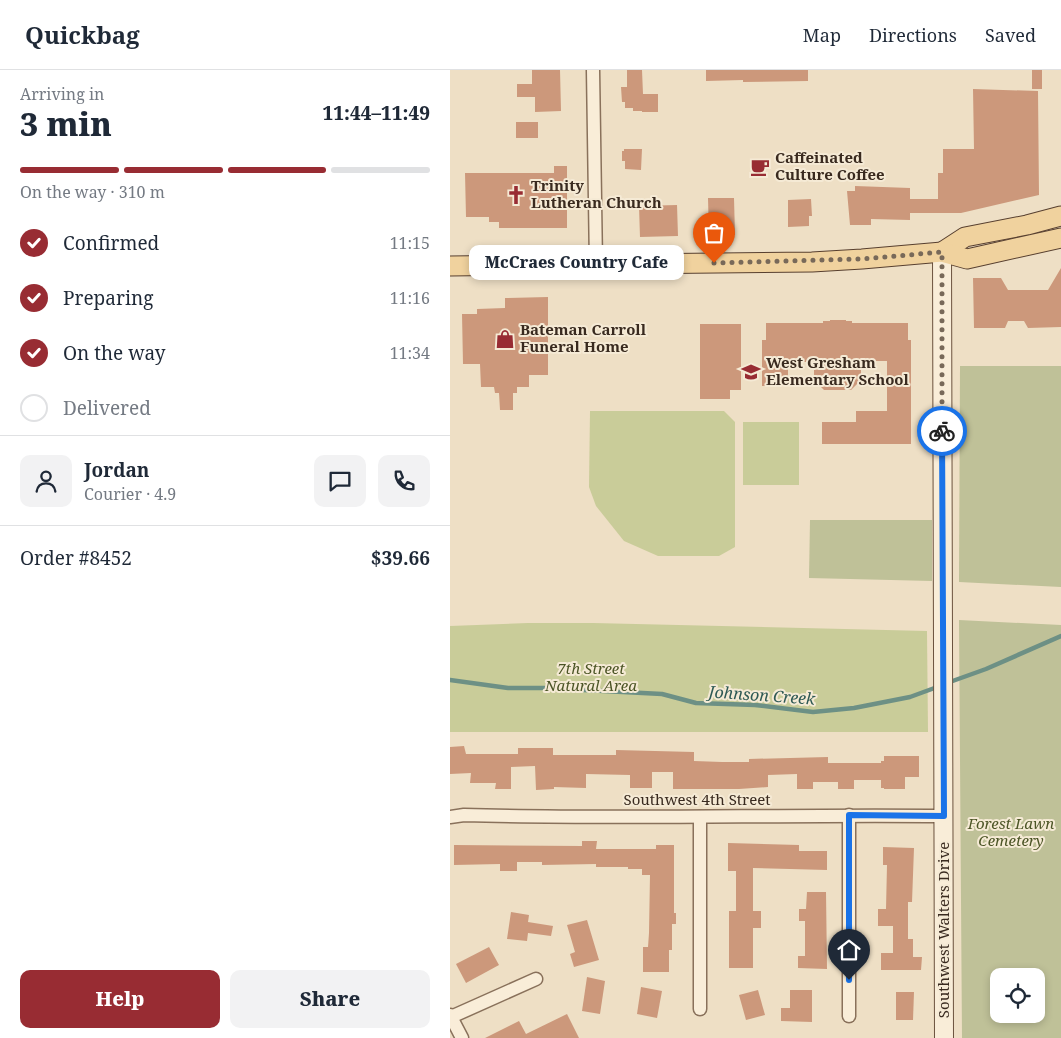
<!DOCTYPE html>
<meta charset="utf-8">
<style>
:root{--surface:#fff;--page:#f2f2f3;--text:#1f2937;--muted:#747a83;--line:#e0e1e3;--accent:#982c33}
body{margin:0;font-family:"Noto Serif",serif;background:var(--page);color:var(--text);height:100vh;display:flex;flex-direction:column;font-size:19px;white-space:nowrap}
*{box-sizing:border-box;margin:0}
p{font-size:16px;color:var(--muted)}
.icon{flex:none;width:28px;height:28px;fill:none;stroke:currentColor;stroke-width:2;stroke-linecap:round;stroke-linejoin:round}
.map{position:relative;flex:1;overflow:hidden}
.details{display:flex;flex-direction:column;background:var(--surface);width:450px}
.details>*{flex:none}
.tools{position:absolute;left:540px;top:898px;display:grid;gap:10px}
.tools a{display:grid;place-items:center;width:55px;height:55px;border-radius:10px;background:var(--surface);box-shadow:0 2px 8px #0003;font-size:25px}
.pin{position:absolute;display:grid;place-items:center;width:42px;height:42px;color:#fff;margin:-51px -21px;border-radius:50% 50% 50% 0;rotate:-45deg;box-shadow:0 0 5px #0007}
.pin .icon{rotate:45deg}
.courier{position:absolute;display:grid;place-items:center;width:50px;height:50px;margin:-25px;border:4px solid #1a73e8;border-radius:50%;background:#fff;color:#222;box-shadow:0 1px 6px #0007}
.bubble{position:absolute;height:35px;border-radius:10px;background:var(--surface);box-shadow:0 2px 8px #0003;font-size:16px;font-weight:800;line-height:35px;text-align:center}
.head em{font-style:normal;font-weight:800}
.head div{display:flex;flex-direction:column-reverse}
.head{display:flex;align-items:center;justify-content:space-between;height:85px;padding:0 20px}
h1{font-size:32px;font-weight:800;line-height:38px}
.bar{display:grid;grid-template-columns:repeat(4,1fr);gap:8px 5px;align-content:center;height:60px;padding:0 20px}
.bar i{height:6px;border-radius:4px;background:var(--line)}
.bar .on{background:var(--accent)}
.bar p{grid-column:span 4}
.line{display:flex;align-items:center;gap:12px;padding:0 20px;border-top:1px solid var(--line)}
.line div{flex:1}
.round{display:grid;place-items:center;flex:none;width:52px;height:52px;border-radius:10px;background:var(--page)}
ol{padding:0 20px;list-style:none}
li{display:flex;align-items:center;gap:15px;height:55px}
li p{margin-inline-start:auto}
li .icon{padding:5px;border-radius:50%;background:var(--accent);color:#fff;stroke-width:4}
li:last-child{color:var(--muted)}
li i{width:28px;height:28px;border:2px solid var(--line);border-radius:50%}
.button{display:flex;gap:10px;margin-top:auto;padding:10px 20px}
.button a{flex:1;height:58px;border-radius:10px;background:var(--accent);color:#fff;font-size:20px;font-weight:800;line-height:58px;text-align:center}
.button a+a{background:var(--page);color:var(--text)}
header{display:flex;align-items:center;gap:30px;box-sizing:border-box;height:70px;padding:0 25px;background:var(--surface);border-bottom:1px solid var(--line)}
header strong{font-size:24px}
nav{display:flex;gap:28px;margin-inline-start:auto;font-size:18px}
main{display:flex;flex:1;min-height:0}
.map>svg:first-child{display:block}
</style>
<header>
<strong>Quickbag</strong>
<nav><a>Map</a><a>Directions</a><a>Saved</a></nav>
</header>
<main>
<section class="details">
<div class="head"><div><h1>3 min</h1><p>Arriving in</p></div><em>11:44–11:49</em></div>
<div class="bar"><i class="on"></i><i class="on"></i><i class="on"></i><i></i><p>On the way · 310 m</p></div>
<ol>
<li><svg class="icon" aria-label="check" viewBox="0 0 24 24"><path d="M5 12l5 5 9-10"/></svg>Confirmed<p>11:15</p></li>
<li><svg class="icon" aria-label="check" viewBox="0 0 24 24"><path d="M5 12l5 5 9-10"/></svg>Preparing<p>11:16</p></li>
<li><svg class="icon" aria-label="check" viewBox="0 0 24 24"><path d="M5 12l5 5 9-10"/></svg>On the way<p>11:34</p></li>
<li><i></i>Delivered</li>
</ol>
<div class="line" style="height:90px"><a class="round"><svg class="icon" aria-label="person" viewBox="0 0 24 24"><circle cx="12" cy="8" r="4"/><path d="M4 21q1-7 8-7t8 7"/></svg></a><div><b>Jordan</b><p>Courier · 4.9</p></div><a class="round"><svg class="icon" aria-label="chat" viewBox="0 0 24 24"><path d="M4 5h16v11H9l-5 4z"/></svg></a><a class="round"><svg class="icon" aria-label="phone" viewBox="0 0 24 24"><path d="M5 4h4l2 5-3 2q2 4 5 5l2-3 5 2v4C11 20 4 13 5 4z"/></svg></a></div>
<div class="line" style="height:65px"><div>Order #8452</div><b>$39.66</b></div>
<div class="button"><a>Help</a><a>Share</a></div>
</section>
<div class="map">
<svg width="611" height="968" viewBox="0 0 611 968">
<rect width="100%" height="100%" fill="#eedfc5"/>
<!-- green -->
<g fill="#c9cc99">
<path d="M 140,341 L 274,341 L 285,352 L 285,477 L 269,486 L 208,486 L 174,471 L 146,436 L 139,417 Z"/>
<rect x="293" y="352" width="56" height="63"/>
<path d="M 78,553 L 143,553 L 477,561 L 478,662 L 0,662 L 0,556 Z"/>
</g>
<!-- cemetery -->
<g fill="#bfc198" fill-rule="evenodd">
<path d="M 510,296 L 611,296 L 611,517 L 509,512 Z"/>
<path d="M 360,450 L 482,450 L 482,511 L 359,508 Z"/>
<path d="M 509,550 L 611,555 L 611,968 L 512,968 ZM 549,906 L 586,906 L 586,944 L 549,944 Z"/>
</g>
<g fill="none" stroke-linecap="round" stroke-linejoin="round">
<!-- stream -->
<g stroke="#6d9085" stroke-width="4.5">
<path d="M 0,610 L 58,618 L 94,618 L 212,624 L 246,633 L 305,635 L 363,642 L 404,638 L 460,627 L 490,616"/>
<path d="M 497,613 L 536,599 L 611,566"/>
</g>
</g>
<!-- building -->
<g fill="#cc987b">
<path d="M 82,0 L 110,0 L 111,41 L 85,42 L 85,27 L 67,27 L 67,14 L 82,14 Z"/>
<path d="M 177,0 L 192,0 L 193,24 L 208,24 L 208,42 L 192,42 L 192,41 L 183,41 L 183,38 L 175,38 L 175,32 L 172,32 L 171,17 L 177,17 Z"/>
<path d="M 256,0 L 358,0 L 358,11 L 293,12 L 293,10 L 256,11 Z"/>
<rect x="582" y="0" width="10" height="19"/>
<path d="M 523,19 L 588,21 L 589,125 L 511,143 L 460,143 L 460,150 L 421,149 L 421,155 L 400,155 L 397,121 L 405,121 L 405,116 L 460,118 L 460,129 L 488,129 L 488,103 L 493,103 L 493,79 L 524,79 Z"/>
<rect x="66" y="52" width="22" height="16"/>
<path d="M 174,79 L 192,79 L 191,100 L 175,99 L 175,91 L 172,91 L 172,81 L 174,81 Z"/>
<path d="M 104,96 L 117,96 L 117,158 L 49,158 L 49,152 L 39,152 L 39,147 L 16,147 L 15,103 L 104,103 Z"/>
<path d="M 258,128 L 284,128 L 285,165 L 259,165 Z"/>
<path d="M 361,129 L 362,146 L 359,146 L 359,156 L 338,157 L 338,130 Z"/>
<path d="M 227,135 L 228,166 L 190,167 L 189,136 Z"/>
<path d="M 611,198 L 611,257 L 578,258 L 574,251 L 558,251 L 555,258 L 524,258 L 523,208 L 551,208 L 558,220 L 598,220 Z"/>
<path d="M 98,227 L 98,305 L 79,305 L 79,317 L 67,317 L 67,323 L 63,323 L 63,340 L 50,340 L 49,323 L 45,323 L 44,317 L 31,317 L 30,294 L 13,294 L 12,244 L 27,244 L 27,239 L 55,238 L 55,228 Z"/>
<path d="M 380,250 L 396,250 L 396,251 L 402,251 L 402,253 L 458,253 L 458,270 L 461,270 L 461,374 L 372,374 L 372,352 L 406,352 L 406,341 L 437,341 L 437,291 L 411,291 L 411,310 L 401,320 L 374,320 L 370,316 L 370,309 L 364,309 L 364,292 L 338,292 L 338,316 L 312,316 L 312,270 L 316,270 L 316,253 L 373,253 L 373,251 L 380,251 Z"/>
<path d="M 250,254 L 291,254 L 291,320 L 280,320 L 280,329 L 250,329 Z"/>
<path d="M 14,676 L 16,684 L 68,684 L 68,678 L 103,678 L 103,685 L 166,685 L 166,680 L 244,682 L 244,691 L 272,692 L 299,692 L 299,689 L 378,687 L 378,693 L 431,693 L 431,691 L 434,691 L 434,686 L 469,686 L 469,707 L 455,707 L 455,719 L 434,719 L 434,718 L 431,718 L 431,710 L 404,710 L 404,719 L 388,719 L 388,712 L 363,712 L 363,719 L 347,719 L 347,704 L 318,705 L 318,717 L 289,719 L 223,719 L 223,702 L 202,702 L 202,718 L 180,718 L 180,705 L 136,704 L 136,718 L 104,717 L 104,719 L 86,720 L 85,696 L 61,697 L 61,719 L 45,719 L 46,713 L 20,713 L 21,703 L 0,704 L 0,677 Z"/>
<path d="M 132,771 L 147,771 L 146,779 L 206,779 L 206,775 L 224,775 L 224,843 L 226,843 L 226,854 L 222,854 L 222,880 L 219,880 L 219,902 L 193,902 L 193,877 L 198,877 L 199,863 L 200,805 L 192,805 L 192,799 L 178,799 L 178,797 L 146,797 L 146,794 L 92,795 L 92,792 L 67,792 L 67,801 L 50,801 L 50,794 L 4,795 L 4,775 L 132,776 Z"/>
<path d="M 278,773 L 349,775 L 349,781 L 377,781 L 377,800 L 303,798 L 303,841 L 311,841 L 311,858 L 303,858 L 303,898 L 279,898 L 279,841 L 286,841 L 286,801 L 278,801 Z"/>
<path d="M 433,777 L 464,778 L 462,832 L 458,832 L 458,869 L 463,869 L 463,887 L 472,887 L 471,900 L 431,900 L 431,883 L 443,883 L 443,856 L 428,856 L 428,839 L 436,839 L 437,795 L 433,795 Z"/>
<path d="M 357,822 L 376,822 L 377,899 L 348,898 L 348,886 L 355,886 L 355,851 L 349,851 L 349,839 L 356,839 Z"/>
<path d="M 61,842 L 79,845 L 78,852 L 103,856 L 101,866 L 78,863 L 77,871 L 57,869 Z"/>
<path d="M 137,850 L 149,890 L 124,897 L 120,884 L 125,882 L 117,855 Z"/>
<path d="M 39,877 L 49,895 L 16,913 L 6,894 Z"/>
<path d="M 137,907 L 155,911 L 150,944 L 132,941 Z"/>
<path d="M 191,917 L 212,921 L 207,948 L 187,944 Z"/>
<path d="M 308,920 L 315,945 L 296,950 L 289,925 Z"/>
<path d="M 340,920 L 362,920 L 362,952 L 331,951 L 331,938 L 340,938 Z"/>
<path d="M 446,922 L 464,922 L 463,950 L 446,950 Z"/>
<path d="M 117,944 L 129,968 L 35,968 L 69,951 L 76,964 Z"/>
</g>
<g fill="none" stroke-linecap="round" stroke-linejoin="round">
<!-- street casing -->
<g stroke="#89715b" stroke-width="15">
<g id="street">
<path d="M 143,0 L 146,195"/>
<path d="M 399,745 L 399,946"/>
<path d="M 0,747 L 14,745 C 174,750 334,744 494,746"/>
<path d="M 250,747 L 250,939"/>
<path d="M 0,945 L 12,968"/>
<path d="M 1,947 L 86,909"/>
</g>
</g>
<!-- secondary casing -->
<g stroke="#6b523e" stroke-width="20">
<path id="secondary" d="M 492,182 L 494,968"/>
</g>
<!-- primary casing -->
<g stroke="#573f2f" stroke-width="21">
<g id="primary">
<path d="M 492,182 L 515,167 L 577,155 L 611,146"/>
<path d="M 0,196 L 362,192 L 412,189 L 492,182 L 517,189 L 611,168"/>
</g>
</g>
<!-- street -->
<use href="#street" stroke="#f9edd8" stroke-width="12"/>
<!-- secondary -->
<use href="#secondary" stroke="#f9edd8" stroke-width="18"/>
<!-- primary -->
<use href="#primary" stroke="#f0d29e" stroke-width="19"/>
</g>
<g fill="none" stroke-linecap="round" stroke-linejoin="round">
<!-- done -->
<path stroke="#786959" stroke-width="5" stroke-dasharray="0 9" d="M 264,193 L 412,189 L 492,182 L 492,361"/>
<!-- route -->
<path stroke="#1a73e8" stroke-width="6" d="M 399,910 L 399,745 L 494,746 L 492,361"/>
</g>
<!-- icons -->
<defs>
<g id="cafe-bare" transform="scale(1.5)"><path d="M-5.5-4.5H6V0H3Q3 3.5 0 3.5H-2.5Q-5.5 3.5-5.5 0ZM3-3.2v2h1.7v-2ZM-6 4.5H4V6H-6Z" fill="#982c33" stroke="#f5ead5" stroke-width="2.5" paint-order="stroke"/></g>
<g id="church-bare" transform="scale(1.5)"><path d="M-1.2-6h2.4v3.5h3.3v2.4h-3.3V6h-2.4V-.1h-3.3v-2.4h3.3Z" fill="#982c33" stroke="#f5ead5" stroke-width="2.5" paint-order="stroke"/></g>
<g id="shop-bare" transform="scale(1.5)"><path d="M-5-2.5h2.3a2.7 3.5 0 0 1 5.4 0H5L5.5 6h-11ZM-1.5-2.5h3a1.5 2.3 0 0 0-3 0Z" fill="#982c33" stroke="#f5ead5" stroke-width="2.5" paint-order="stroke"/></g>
<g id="school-bare" transform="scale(1.5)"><path d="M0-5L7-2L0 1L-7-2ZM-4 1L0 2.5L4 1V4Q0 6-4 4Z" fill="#982c33" stroke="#f5ead5" stroke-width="2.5" paint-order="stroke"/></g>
</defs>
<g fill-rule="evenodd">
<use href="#cafe-bare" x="310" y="97"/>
<use href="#church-bare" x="66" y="125"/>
<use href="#shop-bare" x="55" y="269"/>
<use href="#school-bare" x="301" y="302"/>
</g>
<g text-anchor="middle" stroke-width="4" stroke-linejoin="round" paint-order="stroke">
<!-- poi labels -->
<g font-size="15" font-weight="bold" fill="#392a1f" stroke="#f5ead5" text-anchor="start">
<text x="325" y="93">Caffeinated<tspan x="325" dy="17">Culture Coffee</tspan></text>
<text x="81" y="121">Trinity<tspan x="81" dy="17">Lutheran Church</tspan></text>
<text x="70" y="265">Bateman Carroll<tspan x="70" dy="17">Funeral Home</tspan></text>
<text x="316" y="298">West Gresham<tspan x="316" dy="17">Elementary School</tspan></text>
</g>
<!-- park labels -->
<g font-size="15" font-style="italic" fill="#4c5526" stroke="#f5ead5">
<text x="141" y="604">7th Street<tspan x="141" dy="17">Natural Area</tspan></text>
<text x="561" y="759">Forest Lawn<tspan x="561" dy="17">Cemetery</tspan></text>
</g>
<!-- street labels -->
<g font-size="15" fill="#392a1f" stroke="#f5ead5">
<text x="247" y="735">Southwest 4th Street</text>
<text transform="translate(494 860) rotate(-90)" y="5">Southwest Walters Drive</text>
</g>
<!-- water labels -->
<g font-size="16" font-style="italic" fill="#2e5954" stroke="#f5ead5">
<text transform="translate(312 625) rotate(4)" y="6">Johnson Creek</text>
</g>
</g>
</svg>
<div class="tools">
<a><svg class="icon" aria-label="locate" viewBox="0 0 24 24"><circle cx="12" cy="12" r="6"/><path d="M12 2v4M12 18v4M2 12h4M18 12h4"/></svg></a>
</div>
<div class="pin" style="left:264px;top:193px;background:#ea580c"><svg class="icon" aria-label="bag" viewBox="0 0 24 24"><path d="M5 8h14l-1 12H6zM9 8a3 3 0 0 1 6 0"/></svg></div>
<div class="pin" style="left:399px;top:910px;background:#1f2937"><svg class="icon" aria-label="home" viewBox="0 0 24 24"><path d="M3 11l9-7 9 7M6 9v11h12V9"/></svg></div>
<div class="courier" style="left:492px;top:361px"><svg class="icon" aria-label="bike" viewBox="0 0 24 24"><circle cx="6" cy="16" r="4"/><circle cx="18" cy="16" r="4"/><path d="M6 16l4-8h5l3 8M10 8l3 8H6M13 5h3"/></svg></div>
<div class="bubble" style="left:19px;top:175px;width:215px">McCraes Country Cafe</div>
</div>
</main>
